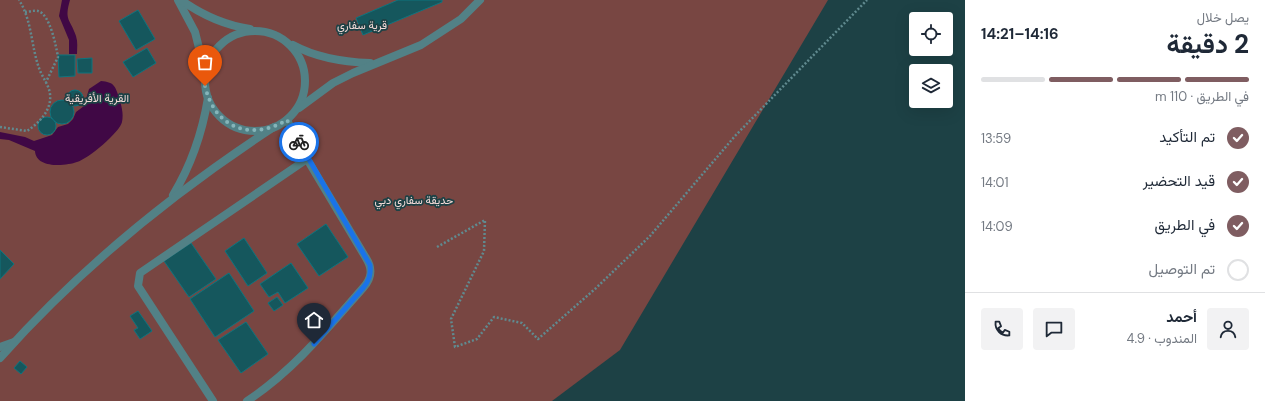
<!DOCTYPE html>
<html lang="ar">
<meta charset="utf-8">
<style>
:root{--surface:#fff;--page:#f2f2f3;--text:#1f2937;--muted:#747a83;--line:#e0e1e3;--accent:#7f5d61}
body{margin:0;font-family:"DM Sans",Vazirmatn,sans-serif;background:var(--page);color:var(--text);direction:rtl;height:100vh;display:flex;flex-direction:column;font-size:15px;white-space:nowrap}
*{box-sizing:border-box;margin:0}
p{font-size:13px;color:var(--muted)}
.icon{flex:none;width:22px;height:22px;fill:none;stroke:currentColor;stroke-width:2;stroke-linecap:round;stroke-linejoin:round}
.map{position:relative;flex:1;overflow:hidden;direction:ltr}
.details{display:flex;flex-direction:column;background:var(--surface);width:300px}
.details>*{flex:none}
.buttons{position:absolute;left:909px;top:12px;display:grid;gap:8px}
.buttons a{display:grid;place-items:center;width:44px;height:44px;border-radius:4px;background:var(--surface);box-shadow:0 4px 16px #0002;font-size:20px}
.pin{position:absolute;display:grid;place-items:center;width:34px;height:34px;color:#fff;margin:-41px -17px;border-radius:50% 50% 50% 0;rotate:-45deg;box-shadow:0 0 4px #0007}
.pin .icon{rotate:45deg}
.courier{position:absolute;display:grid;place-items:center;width:40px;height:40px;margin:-20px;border:3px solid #1a73e8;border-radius:50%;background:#fff;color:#222;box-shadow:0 1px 5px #0007}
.headline em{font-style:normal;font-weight:700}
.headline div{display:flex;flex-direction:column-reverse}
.headline{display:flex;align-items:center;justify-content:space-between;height:68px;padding:0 16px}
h1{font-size:26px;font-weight:700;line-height:30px}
.bar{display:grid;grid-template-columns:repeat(4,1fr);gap:6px 4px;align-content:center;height:48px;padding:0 16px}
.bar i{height:5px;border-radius:3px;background:var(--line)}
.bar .on{background:var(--accent)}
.bar p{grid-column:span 4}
.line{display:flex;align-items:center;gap:10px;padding:0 16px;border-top:1px solid var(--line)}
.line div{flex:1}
.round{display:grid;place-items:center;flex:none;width:42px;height:42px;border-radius:4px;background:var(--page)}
ol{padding:0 16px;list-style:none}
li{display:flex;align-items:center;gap:12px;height:44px}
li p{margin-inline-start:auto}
li .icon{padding:4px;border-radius:50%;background:var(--accent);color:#fff;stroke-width:4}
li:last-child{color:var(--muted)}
li i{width:22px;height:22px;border:2px solid var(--line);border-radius:50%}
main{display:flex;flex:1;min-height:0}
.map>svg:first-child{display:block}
</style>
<main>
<section class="details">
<div class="headline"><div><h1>2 دقيقة</h1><p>يصل خلال</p></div><em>14:16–14:21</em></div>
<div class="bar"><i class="on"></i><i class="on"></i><i class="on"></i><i></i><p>في الطريق · 110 m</p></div>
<ol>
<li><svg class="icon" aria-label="check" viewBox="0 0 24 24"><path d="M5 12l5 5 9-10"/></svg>تم التأكيد<p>13:59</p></li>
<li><svg class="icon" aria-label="check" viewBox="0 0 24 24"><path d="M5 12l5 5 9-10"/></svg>قيد التحضير<p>14:01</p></li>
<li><svg class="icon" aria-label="check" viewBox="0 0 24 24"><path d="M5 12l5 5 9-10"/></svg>في الطريق<p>14:09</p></li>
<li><i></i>تم التوصيل</li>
</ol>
<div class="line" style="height:72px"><a class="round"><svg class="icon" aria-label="person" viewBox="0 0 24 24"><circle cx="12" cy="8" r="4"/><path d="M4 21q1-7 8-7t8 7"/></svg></a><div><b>أحمد</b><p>المندوب · 4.9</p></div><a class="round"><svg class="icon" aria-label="chat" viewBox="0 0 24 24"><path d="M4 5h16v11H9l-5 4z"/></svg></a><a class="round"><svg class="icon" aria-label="phone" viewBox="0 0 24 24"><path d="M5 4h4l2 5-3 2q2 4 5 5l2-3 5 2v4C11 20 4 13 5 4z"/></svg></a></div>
</section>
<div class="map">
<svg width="965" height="401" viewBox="0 0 965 401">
<rect width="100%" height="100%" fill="#1d4145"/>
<!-- green -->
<path fill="#784642" d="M 0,0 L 828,0 L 620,350 L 552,401 L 0,401 Z"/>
<!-- water -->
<g fill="#400845">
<path d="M 62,0 L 70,0 C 64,21 70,18 76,36 C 78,42 77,48 77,54 L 69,54 L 69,40 L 59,16 Z"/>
<path d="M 101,81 C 114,82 115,86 119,97 C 121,105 124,113 122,122 C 120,132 88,159 77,162 C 66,166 36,169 35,151 L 9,140 L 0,139 L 0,132 L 25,137 L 34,141 L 52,135 L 58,127 L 68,124 L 73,119 L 76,112 L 84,106 L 89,89 Z"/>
</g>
<!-- building -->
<g fill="#15575d" stroke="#0e757f">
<path d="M 398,0 L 442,0 L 442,2 L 363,35 L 356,18 Z"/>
<path d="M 138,10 L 155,39 L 136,50 L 119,21 Z"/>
<path d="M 147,48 L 156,63 L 133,77 L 123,62 Z"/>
<path d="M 58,55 L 75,55 L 75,76 L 59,77 Z"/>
<path d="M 92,58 L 92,73 L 78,73 L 77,59 Z"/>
<circle cx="75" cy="98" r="8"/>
<circle cx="62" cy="112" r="12"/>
<circle cx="47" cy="126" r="9"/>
<path d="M 326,224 L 348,257 L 319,276 L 297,244 Z"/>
<path d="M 244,238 L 267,273 L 248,286 L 225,251 Z"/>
<path d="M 191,243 L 216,279 L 189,297 L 164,261 Z"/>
<path d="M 0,250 L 14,264 L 0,279 Z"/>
<path d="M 291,263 L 308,288 L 285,303 L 278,292 L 269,297 L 260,284 Z"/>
<path d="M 229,273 L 254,311 L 215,337 L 190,299 Z"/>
<path d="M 277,297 L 283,305 L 274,311 L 268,303 Z"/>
<path d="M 138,311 L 152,331 L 140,339 L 134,330 L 138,328 L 130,316 Z"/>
<path d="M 246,322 L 268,354 L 241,373 L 218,340 Z"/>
<path d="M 20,361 L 27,367 L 21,374 L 14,368 Z"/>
</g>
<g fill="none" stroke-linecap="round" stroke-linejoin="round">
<!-- path -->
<g stroke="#608a8f" stroke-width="2.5" stroke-dasharray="2 2" stroke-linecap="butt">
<path d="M 25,12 C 28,12 34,10 38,11 C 50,14 56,46 58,57 L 46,82"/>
<path d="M 0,127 L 27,131 C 39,123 52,110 50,94 C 49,85 42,77 39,68 C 31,46 32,20 19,0"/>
<path d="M 437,247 L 485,220 L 484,251 L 451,319 L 455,347 L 477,339 L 494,317 L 522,323 L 538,339 L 595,289 L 650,236 L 735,136 L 867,0"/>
</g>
<!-- service -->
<g stroke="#528186" stroke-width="8">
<path d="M 287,120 L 307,159"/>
<path d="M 0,347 L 14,342"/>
<path d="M 213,401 L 138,286 L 140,273 L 307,159 L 366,258 C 373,269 372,278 363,288 C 327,329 293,371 247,401"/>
</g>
<!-- minor -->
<g stroke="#528186" stroke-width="8">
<path d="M 178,0 L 195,32 L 205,72"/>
<path d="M 181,0 C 202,15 224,25 250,29"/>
<circle cx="255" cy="81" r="50"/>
<path d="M 293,45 C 317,58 342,62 370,63"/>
<path d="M 299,108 L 333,83 L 353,73 L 421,45 L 461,19 L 480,0"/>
<path d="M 173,195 C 192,164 202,134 208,98"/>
<path d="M 0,358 C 80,268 173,193 274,127"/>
</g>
</g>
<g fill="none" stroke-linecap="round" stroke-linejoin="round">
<!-- done -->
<path stroke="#86b5ba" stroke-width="4" stroke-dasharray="0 7.2" d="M 205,86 C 215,129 251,141 287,120 L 299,142"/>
<!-- route -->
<path stroke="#1a73e8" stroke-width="5" d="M 299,142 L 370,265 C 371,275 369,281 363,288 L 314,344"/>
</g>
<g text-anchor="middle" stroke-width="3.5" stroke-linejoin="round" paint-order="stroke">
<!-- park labels -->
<g font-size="11" fill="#f5dbd8" stroke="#1d4145">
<text x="362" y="29">قرية سفاري</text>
<text x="97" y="102">القرية الأفريقية</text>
<text x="414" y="204">حديقة سفاري دبي</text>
</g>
</g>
</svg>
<div class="buttons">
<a><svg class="icon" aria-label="locate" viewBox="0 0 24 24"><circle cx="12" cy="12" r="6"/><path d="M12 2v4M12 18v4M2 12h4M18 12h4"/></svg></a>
<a><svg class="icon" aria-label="layers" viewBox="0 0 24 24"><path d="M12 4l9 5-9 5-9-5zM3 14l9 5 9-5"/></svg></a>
</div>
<div class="pin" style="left:205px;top:86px;background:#ea580c"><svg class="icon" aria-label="bag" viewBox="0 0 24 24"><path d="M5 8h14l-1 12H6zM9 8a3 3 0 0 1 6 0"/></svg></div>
<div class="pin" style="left:314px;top:344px;background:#1f2937"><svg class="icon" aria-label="home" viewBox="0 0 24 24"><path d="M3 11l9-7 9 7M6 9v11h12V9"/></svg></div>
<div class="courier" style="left:299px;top:142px"><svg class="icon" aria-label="bike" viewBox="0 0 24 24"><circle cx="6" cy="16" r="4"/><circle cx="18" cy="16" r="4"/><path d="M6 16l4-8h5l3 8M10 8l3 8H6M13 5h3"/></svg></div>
</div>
</main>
